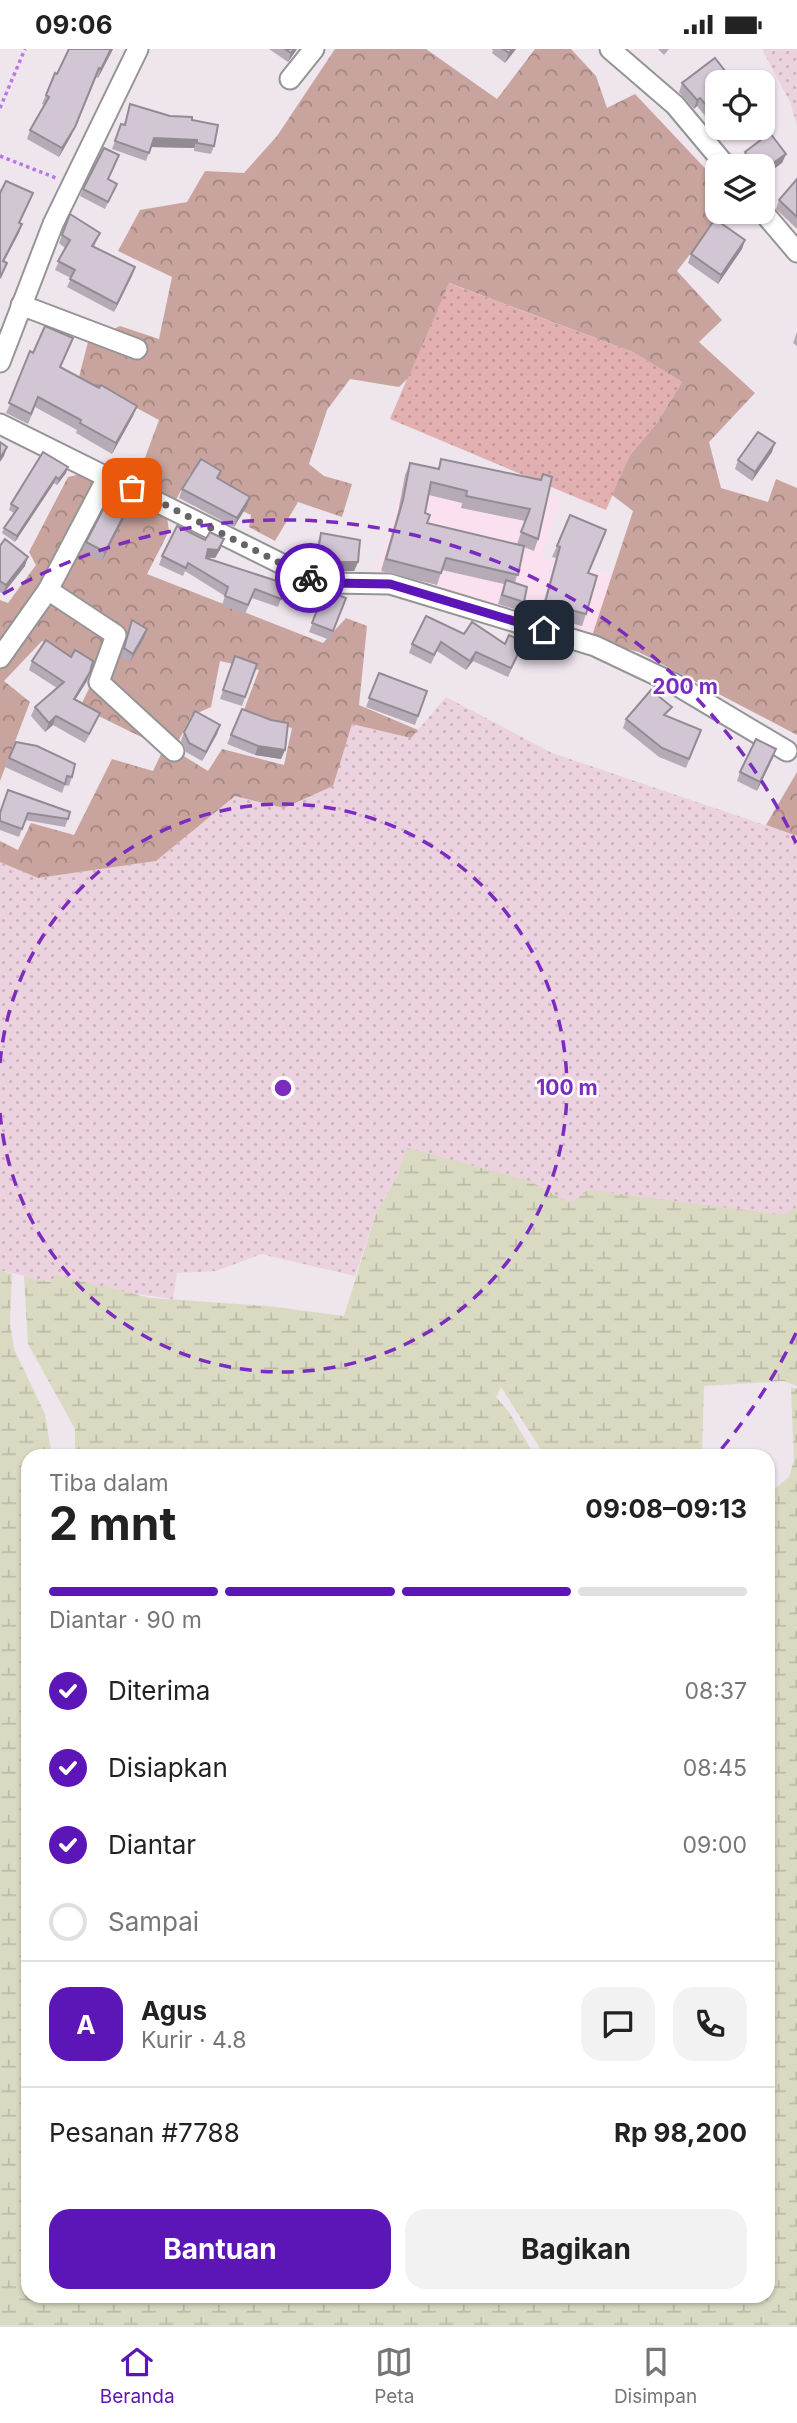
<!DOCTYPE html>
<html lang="id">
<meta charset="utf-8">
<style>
:root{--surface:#fff;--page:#f2f2f2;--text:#222;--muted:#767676;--line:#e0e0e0;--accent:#5c15b6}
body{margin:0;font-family:Inter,sans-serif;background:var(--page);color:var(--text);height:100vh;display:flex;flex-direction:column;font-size:26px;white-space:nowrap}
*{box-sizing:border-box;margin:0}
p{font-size:23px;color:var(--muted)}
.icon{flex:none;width:38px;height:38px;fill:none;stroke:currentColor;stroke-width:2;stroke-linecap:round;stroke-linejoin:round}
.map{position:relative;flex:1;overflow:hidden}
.drawer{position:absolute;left:21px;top:1400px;width:754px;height:854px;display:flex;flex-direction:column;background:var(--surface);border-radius:21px;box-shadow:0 2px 5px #0004}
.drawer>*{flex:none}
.tools{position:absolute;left:705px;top:21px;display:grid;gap:14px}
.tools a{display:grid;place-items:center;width:70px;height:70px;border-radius:14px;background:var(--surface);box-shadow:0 2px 5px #0004;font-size:35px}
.pin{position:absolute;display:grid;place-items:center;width:60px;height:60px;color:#fff;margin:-30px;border-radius:14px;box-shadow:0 4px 10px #0006}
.courier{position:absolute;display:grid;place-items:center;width:70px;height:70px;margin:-35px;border:5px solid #5c15b6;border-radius:50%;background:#fff;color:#222;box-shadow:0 2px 9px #0007}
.summary em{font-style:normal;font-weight:700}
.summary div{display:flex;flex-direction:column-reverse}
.summary{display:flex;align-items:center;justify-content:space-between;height:119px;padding:0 28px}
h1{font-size:46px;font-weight:700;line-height:52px}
.bar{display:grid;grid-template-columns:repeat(4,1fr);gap:10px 7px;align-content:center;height:84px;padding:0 28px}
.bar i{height:9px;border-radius:5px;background:var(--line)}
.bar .current{background:var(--accent)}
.bar p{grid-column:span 4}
.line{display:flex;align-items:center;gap:18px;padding:0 28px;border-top:2px solid var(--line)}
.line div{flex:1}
.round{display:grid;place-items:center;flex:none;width:74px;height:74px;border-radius:21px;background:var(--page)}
ol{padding:0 28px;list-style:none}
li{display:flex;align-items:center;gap:21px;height:77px}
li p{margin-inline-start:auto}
li .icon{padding:7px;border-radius:50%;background:var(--accent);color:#fff;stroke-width:4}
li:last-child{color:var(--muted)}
li i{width:38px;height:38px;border:4px solid var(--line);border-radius:50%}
.button{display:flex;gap:14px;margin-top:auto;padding:14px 28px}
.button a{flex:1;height:80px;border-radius:21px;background:var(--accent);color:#fff;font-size:28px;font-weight:700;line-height:80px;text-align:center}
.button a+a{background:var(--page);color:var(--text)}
.status{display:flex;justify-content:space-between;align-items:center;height:49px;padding:0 35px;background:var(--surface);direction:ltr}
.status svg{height:19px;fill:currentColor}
.menu{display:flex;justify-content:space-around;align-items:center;height:98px;border-top:2px solid var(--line);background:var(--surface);font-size:19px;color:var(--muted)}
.menu a{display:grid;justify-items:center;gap:4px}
.menu .current{color:var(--accent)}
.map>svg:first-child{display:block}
</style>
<div class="status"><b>09:06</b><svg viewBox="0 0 49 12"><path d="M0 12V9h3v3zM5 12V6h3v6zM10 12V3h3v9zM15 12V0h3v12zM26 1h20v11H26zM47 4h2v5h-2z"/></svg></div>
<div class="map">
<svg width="797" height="2276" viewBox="0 0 797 2276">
<defs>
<pattern id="farmland-dots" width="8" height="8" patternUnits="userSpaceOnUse" patternTransform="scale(1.75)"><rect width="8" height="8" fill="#ebd2de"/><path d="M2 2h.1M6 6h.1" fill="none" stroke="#c9b4be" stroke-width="1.8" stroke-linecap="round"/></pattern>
<pattern id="grass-dots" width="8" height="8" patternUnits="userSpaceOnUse" patternTransform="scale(1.75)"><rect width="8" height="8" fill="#e3b0b2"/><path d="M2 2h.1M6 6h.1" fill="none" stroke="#c29799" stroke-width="1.8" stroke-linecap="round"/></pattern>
<pattern id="forest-crowns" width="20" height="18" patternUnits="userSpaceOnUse" patternTransform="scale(1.75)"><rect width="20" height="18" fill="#c9a49e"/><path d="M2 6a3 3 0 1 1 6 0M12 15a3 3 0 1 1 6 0" fill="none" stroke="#a38580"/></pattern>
<pattern id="wetland-marsh" width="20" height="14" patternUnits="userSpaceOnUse" patternTransform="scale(1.75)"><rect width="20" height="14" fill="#dadac3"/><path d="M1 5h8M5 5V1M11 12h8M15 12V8" fill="none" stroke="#bbbba7"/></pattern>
</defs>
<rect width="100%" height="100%" fill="#eee5ed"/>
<!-- education -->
<path fill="#fbe0ef" d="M 408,418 L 480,421 L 561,450 L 541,509 L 614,526 L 591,590 L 373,534 Z"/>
<!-- farmland -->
<g fill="url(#farmland-dots)">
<path d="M 762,0 L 797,0 L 797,77 L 791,55 Z"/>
<path d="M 446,648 L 552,704 L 797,787 L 797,1158 L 784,1167 L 702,1156 L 571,1154 L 407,1099 L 395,1132 L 376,1164 L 355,1227 L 261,1205 L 216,1222 L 177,1224 L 173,1250 L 50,1233 L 0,1221 L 0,813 L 38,829 L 156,812 L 235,747 L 284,759 L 352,675 L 411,689 Z"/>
</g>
<!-- grass -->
<path fill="url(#grass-dots)" d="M 448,234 L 633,303 L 682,333 L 657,374 L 630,406 L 606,461 L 390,370 Z"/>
<!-- forest -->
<g fill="url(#forest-crowns)" fill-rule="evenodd">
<path d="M 335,0 L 426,0 L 497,50 L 535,0 L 571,0 L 596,27 L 607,59 L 635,45 L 717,132 L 718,163 L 722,164 L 677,222 L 722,271 L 699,293 L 755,344 L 709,393 L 721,439 L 768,453 L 776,430 L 797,439 L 797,686 L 639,603 L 591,590 L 633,462 L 612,446 L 630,406 L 657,374 L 682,333 L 633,303 L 449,234 L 408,329 L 399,338 L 350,330 L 327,361 L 309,415 L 324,427 L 352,435 L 342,468 L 298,453 L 275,492 L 249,478 L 251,466 L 219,451 L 216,435 L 190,425 L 167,467 L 169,482 L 147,525 L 323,594 L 346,569 L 367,577 L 359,656 L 418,681 L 411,689 L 352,675 L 333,737 L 284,759 L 235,747 L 156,812 L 38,829 L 0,813 L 0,792 L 18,801 L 31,774 L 74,786 L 112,710 L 153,722 L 164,699 L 80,658 L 97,623 L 42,592 L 4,632 L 30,653 L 0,732 L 0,551 L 8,554 L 36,516 L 29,503 L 68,428 L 85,424 L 136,433 L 159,371 L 79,328 L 88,293 L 120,277 L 159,290 L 172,228 L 118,202 L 140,161 L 187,153 L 205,122 L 244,124 L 277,87 ZM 220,612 L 259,621 L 242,666 L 292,679 L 284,716 L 222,700 L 208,722 L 174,701 L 191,667 L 211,658 Z"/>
<path d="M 797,723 L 797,787 L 766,776 Z"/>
</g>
<!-- wetland -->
<path fill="url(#wetland-marsh)" d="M 407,1099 L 527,1131 L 571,1154 L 588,1141 L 784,1166 L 797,1158 L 797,1337 L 784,1332 L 704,1337 L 702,1403 L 657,1407 L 545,1407 L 501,1338 L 496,1348 L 509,1363 L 535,1407 L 28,1407 L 28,2247 L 768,2247 L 768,1445 L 789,1428 L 794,1411 L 791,1338 L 797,1340 L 797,2276 L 0,2276 L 0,1221 L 12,1225 L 10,1273 L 14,1300 L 45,1365 L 51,1402 L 75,1404 L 75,1380 L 28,1295 L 24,1227 L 50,1233 L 56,1226 L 151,1249 L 268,1257 L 344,1267 L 376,1164 L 395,1132 Z"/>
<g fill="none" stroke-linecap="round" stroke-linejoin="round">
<!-- minor casing -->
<g stroke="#959595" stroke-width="23">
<g id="minor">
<path d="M 610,0 L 675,56 L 726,117"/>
<path d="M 290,30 L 314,0"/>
<path d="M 763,163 L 797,203"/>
<path d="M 21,256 L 137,300"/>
<path d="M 0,313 L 53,175 L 138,0"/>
<path d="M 0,375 L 314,531 L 332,534 L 390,535 L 595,597 L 673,634 L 787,702"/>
<path d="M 48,541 L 116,586 L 99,633 L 174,702"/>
<path d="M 0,609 L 48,541 L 108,427"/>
</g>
</g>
<!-- path -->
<g stroke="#b778eb" stroke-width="3.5" stroke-dasharray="3.5 3.5" stroke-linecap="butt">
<path d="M 0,59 L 25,0"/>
<path d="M 0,107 L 56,129"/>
</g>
<!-- minor -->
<use href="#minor" stroke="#fff" stroke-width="19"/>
</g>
<!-- wall -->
<g fill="#b5aab6" fill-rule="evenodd">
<path d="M 113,0 L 98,29 L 96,28 L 71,87 L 59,108 L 27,90 L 30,81 L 45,56 L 42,55 L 55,24 L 57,25 Z"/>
<path d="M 269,0 L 297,0 L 288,13 Z"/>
<path d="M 491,0 L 516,0 L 505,14 L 492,4 L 493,1 Z"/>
<path d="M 658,0 L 669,0 L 664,6 Z"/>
<path d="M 729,27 L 728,29 L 718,33 L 718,79 L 736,79 L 723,89 L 697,57 L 694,60 L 679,43 L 682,34 Z"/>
<path d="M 130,55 L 170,67 L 192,71 L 214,97 L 211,105 L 194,102 L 194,99 L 151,98 L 146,112 L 112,100 L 121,75 L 124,76 Z"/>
<path d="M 745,103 L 786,105 L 782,114 L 763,117 L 746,117 L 742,112 Z"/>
<path d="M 116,114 L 108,130 L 117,135 L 105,160 L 80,147 L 83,140 Z"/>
<path d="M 797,130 L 797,180 L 776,160 L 779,151 Z"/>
<path d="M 70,165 L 100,184 L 94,198 L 135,218 L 114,263 L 67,238 L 71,229 L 55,221 L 65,199 L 59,194 Z"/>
<path d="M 745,191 L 742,200 L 718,235 L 688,214 L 691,205 Z"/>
<path d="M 797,283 L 797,297 L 793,294 Z"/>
<path d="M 69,299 L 60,319 L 99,339 L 137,357 L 133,367 L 112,405 L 76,384 L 77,381 L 35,358 L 28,375 L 6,364 L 33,304 Z"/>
<path d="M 772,403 L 752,432 L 735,420 L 738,411 Z"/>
<path d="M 441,410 L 541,431 L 538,490 L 534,502 L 524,498 L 515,534 L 524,553 L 521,562 L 498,555 L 504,535 L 442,521 L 437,536 L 381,522 L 398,463 L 405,426 L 410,414 L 438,420 ZM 429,446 L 462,454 L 461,459 L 525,472 L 517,495 L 427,474 L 425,464 Z"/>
<path d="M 68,418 L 66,424 L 57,436 L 54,434 L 15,493 L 2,484 L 4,479 L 14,464 L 9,461 L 11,455 Z"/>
<path d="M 218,429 L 247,457 L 234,478 L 179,449 L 182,440 Z"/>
<path d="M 127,460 L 124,469 L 102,512 L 82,502 L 86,493 Z"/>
<path d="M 321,484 L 358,513 L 354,522 L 333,522 L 314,517 L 318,493 Z"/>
<path d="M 602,493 L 588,525 L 586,565 L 582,577 L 540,566 L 556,509 L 552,508 L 557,497 Z"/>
<path d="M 0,497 L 25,517 L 3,545 L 0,543 Z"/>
<path d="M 221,499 L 215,509 L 206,509 L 286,535 L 278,558 L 252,549 L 245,565 L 222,556 L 225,547 L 185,522 L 183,527 L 159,516 L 162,507 Z"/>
<path d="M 325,541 L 346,549 L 330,591 L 309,583 Z"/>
<path d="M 132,571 L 147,580 L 144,589 L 130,613 L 121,608 Z"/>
<path d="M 464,585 L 505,595 L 520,602 L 508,628 L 473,612 L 466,621 L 437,602 L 431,615 L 409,604 L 412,595 Z"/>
<path d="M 235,607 L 257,615 L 242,657 L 220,650 Z"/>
<path d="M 32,612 L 87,632 L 75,651 L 96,673 L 85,694 L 53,676 L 45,683 L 31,667 L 35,658 L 57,639 L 29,621 Z"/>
<path d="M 379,624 L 427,642 L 415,676 L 366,658 Z"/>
<path d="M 242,660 L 285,701 L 281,710 L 255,706 L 227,695 Z"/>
<path d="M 668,667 L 668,668 L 701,681 L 686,719 L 659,708 L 623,679 L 626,670 Z"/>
<path d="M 220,676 L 217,685 L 202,712 L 186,703 L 181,692 L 184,683 Z"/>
<path d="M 776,700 L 757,742 L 737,732 L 740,723 Z"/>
<path d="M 9,709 L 72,728 L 69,737 L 65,736 L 62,744 L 5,718 Z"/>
<path d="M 8,741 L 68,770 L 65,778 L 25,771 L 19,788 L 0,781 L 0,764 Z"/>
</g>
<!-- shaded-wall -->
<g fill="#938b94">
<path d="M 111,0 L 113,0 L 98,29 L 101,20 Z"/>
<path d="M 294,0 L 297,0 L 288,13 L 291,4 Z"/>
<path d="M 512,0 L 516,0 L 505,14 L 509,4 Z"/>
<path d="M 96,28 L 71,87 L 59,108 L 62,99 Z"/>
<path d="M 700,49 L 697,57 L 694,60 L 697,51 Z"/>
<path d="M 729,79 L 736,79 L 723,89 L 726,80 Z"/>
<path d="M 154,89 L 197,91 L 194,99 L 151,98 Z"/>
<path d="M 786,105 L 782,114 L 763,128 L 763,121 Z"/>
<path d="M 22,175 L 19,184 L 0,220 L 3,212 Z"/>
<path d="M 745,191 L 742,200 L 718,235 L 721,226 Z"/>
<path d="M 135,218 L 132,227 L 114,263 L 117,255 Z"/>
<path d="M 137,357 L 133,367 L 112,405 L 116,394 Z"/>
<path d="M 775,394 L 772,403 L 752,432 L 755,423 Z"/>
<path d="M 7,398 L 4,407 L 0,413 L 0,409 Z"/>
<path d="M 68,418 L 66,424 L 57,436 L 59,430 Z"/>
<path d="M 56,428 L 54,434 L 15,493 L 17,487 Z"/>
<path d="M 250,448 L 247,457 L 234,478 L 237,469 Z"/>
<path d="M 127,460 L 124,469 L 102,512 L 105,503 Z"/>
<path d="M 224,490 L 221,499 L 215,509 L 205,508 L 208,500 Z"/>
<path d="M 28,508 L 25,517 L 3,545 L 6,536 Z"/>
<path d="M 336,513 L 358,513 L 354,522 L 333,522 Z"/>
<path d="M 147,580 L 144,589 L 130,613 L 133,605 Z"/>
<path d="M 476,603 L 473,612 L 466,621 L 470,612 Z"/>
<path d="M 90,623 L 87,632 L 70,659 L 74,650 Z"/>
<path d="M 56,667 L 53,676 L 45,683 L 49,674 Z"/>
<path d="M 220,676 L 217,685 L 202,712 L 206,703 Z"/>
<path d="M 258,697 L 285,701 L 281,710 L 255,706 Z"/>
<path d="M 776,700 L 773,709 L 757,742 L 760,733 Z"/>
</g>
<!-- building -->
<g fill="#d2c6d4" stroke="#938b94" stroke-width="2">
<path d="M 69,0 L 111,0 L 101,20 L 99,19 L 75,78 L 62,99 L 30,81 L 49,48 L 46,46 L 55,24 L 57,25 Z"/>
<path d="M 285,0 L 294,0 L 291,4 Z"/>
<path d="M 503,0 L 512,0 L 509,4 Z"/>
<path d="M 715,9 L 729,27 L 727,28 L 731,33 L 718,33 L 718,70 L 700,49 L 697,51 L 682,34 Z"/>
<path d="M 130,55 L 170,67 L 192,68 L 192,71 L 218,76 L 214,97 L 197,94 L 197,91 L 154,89 L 149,104 L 115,92 L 121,75 L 125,76 Z"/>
<path d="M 770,84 L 786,105 L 763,121 L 763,117 L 756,117 L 745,103 Z"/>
<path d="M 104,99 L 119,106 L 108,130 L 117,135 L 108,153 L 83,140 Z"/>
<path d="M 797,130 L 797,168 L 779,151 Z"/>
<path d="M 6,132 L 33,144 L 19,174 L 22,175 L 3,212 L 7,214 L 0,229 L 0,144 Z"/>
<path d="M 70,165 L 100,184 L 92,197 L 135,218 L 117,255 L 70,230 L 75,221 L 58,212 L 70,191 L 62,186 Z"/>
<path d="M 715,170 L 745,191 L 721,226 L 691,205 Z"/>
<path d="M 45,277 L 73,289 L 60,318 L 99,339 L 101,336 L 137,357 L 116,394 L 80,374 L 81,371 L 38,348 L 31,365 L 9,354 L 30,302 L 33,304 Z"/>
<path d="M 758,383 L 775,394 L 755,423 L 738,411 Z"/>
<path d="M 0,393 L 7,398 L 0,409 Z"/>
<path d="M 43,403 L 68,418 L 59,430 L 56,428 L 17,487 L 4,479 L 18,459 L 11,455 Z"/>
<path d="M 201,410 L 221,422 L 217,429 L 250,448 L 237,469 L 182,440 Z"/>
<path d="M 441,410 L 541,431 L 543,425 L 552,428 L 538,490 L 521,483 L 530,460 L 466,447 L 467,442 L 431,433 L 425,464 L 430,466 L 427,474 L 524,497 L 518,526 L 446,509 L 441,524 L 386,510 L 403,451 L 410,414 L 439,420 Z"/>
<path d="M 108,451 L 127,460 L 105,503 L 86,493 Z"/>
<path d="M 570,466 L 606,481 L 588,524 L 597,527 L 586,565 L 545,554 L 560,498 L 557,497 Z"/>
<path d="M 177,477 L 205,491 L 210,483 L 224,490 L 218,501 L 208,500 L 206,509 L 286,535 L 281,550 L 255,540 L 248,556 L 225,547 L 228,538 L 188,514 L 186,519 L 162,507 Z"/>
<path d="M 321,484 L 360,491 L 358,513 L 336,513 L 317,508 Z"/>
<path d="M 5,490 L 28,508 L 6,536 L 0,532 L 0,497 Z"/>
<path d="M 506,531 L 527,538 L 524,553 L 502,546 Z"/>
<path d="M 325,541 L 346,549 L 333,582 L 312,574 Z"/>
<path d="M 426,567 L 464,585 L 472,573 L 505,595 L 509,586 L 524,593 L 511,619 L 476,603 L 470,612 L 441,593 L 434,606 L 412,595 Z"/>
<path d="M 132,571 L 147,580 L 133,605 L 124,599 Z"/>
<path d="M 46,591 L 71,608 L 75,601 L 93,612 L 90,623 L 74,650 L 100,664 L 89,685 L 56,667 L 49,674 L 35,658 L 64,633 L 32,612 Z"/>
<path d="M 235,607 L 257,615 L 245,648 L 223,641 Z"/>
<path d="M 379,624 L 427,642 L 418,667 L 369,649 Z"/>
<path d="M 651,641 L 672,658 L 664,666 L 701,681 L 689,710 L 662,699 L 626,670 Z"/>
<path d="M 242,660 L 271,671 L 288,674 L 285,701 L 258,697 L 231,686 Z"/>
<path d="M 195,662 L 220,676 L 206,703 L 189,694 L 184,683 Z"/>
<path d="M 756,690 L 776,700 L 760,733 L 740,723 Z"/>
<path d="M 16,693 L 37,697 L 75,715 L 72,728 L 67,727 L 65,735 L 9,709 Z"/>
<path d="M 8,741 L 70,763 L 68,770 L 28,764 L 22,780 L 0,772 L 0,764 Z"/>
</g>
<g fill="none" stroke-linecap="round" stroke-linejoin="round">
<!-- done -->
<path stroke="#676466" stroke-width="7" stroke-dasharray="0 12.6" d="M 132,439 L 310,529"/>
<!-- route -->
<path stroke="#5c15b6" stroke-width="9" d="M 310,529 L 332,534 L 390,535 L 544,581"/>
</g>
<!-- distance rings -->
<g fill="none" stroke="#7b2cbf" stroke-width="3.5" stroke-dasharray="12 9">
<path d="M0 1014A284 284 0 1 1 0 1064"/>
<path d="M796 1284A568 568 0 0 1 718 1404M3 545A568 568 0 0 1 796 794"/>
</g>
<circle cx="283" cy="1039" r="10" fill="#7b2cbf" stroke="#fff" stroke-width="3.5"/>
<g font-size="21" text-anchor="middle" font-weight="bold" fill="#7b2cbf" stroke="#fff" stroke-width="5" stroke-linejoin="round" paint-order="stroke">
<text x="685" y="645">200 m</text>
<text x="567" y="1046">100 m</text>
</g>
</svg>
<div class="tools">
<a><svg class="icon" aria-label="locate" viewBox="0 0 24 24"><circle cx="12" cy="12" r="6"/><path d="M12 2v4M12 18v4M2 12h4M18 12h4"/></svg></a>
<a><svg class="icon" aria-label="layers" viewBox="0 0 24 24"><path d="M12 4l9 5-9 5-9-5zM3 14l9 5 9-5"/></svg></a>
</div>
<div class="pin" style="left:132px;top:439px;background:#ea580c"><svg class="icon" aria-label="bag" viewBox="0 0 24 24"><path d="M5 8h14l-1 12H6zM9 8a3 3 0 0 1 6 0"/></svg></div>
<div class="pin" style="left:544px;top:581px;background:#1f2937"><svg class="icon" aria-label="home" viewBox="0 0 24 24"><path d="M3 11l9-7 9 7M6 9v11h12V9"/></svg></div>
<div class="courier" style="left:310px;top:529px"><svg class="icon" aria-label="bike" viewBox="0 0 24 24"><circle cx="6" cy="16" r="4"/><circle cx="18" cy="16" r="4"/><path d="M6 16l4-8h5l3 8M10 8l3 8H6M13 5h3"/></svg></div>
<section class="drawer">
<div class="summary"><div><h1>2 mnt</h1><p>Tiba dalam</p></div><em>09:08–09:13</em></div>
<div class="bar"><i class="current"></i><i class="current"></i><i class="current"></i><i></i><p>Diantar · 90 m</p></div>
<ol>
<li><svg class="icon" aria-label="check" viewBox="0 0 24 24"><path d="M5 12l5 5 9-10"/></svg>Diterima<p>08:37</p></li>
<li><svg class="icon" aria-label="check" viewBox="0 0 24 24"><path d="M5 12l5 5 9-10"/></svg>Disiapkan<p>08:45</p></li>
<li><svg class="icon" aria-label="check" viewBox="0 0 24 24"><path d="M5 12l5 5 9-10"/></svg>Diantar<p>09:00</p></li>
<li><i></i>Sampai</li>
</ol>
<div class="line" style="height:126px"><b class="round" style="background:var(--accent);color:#fff">A</b><div><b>Agus</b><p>Kurir · 4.8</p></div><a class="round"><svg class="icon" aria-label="chat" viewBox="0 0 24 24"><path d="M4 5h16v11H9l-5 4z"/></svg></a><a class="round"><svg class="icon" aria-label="phone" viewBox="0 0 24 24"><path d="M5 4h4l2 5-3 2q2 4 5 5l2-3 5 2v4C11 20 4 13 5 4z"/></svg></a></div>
<div class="line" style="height:91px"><div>Pesanan #7788</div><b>Rp 98,200</b></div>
<div class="button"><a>Bantuan</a><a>Bagikan</a></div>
</section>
</div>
<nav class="menu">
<a class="current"><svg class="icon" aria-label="home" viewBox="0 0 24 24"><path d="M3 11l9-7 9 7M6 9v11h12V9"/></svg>Beranda</a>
<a><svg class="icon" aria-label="map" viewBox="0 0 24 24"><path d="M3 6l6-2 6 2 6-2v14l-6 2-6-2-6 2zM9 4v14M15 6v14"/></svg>Peta</a>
<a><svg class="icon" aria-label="saved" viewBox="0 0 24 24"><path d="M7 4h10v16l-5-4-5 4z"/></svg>Disimpan</a>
</nav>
